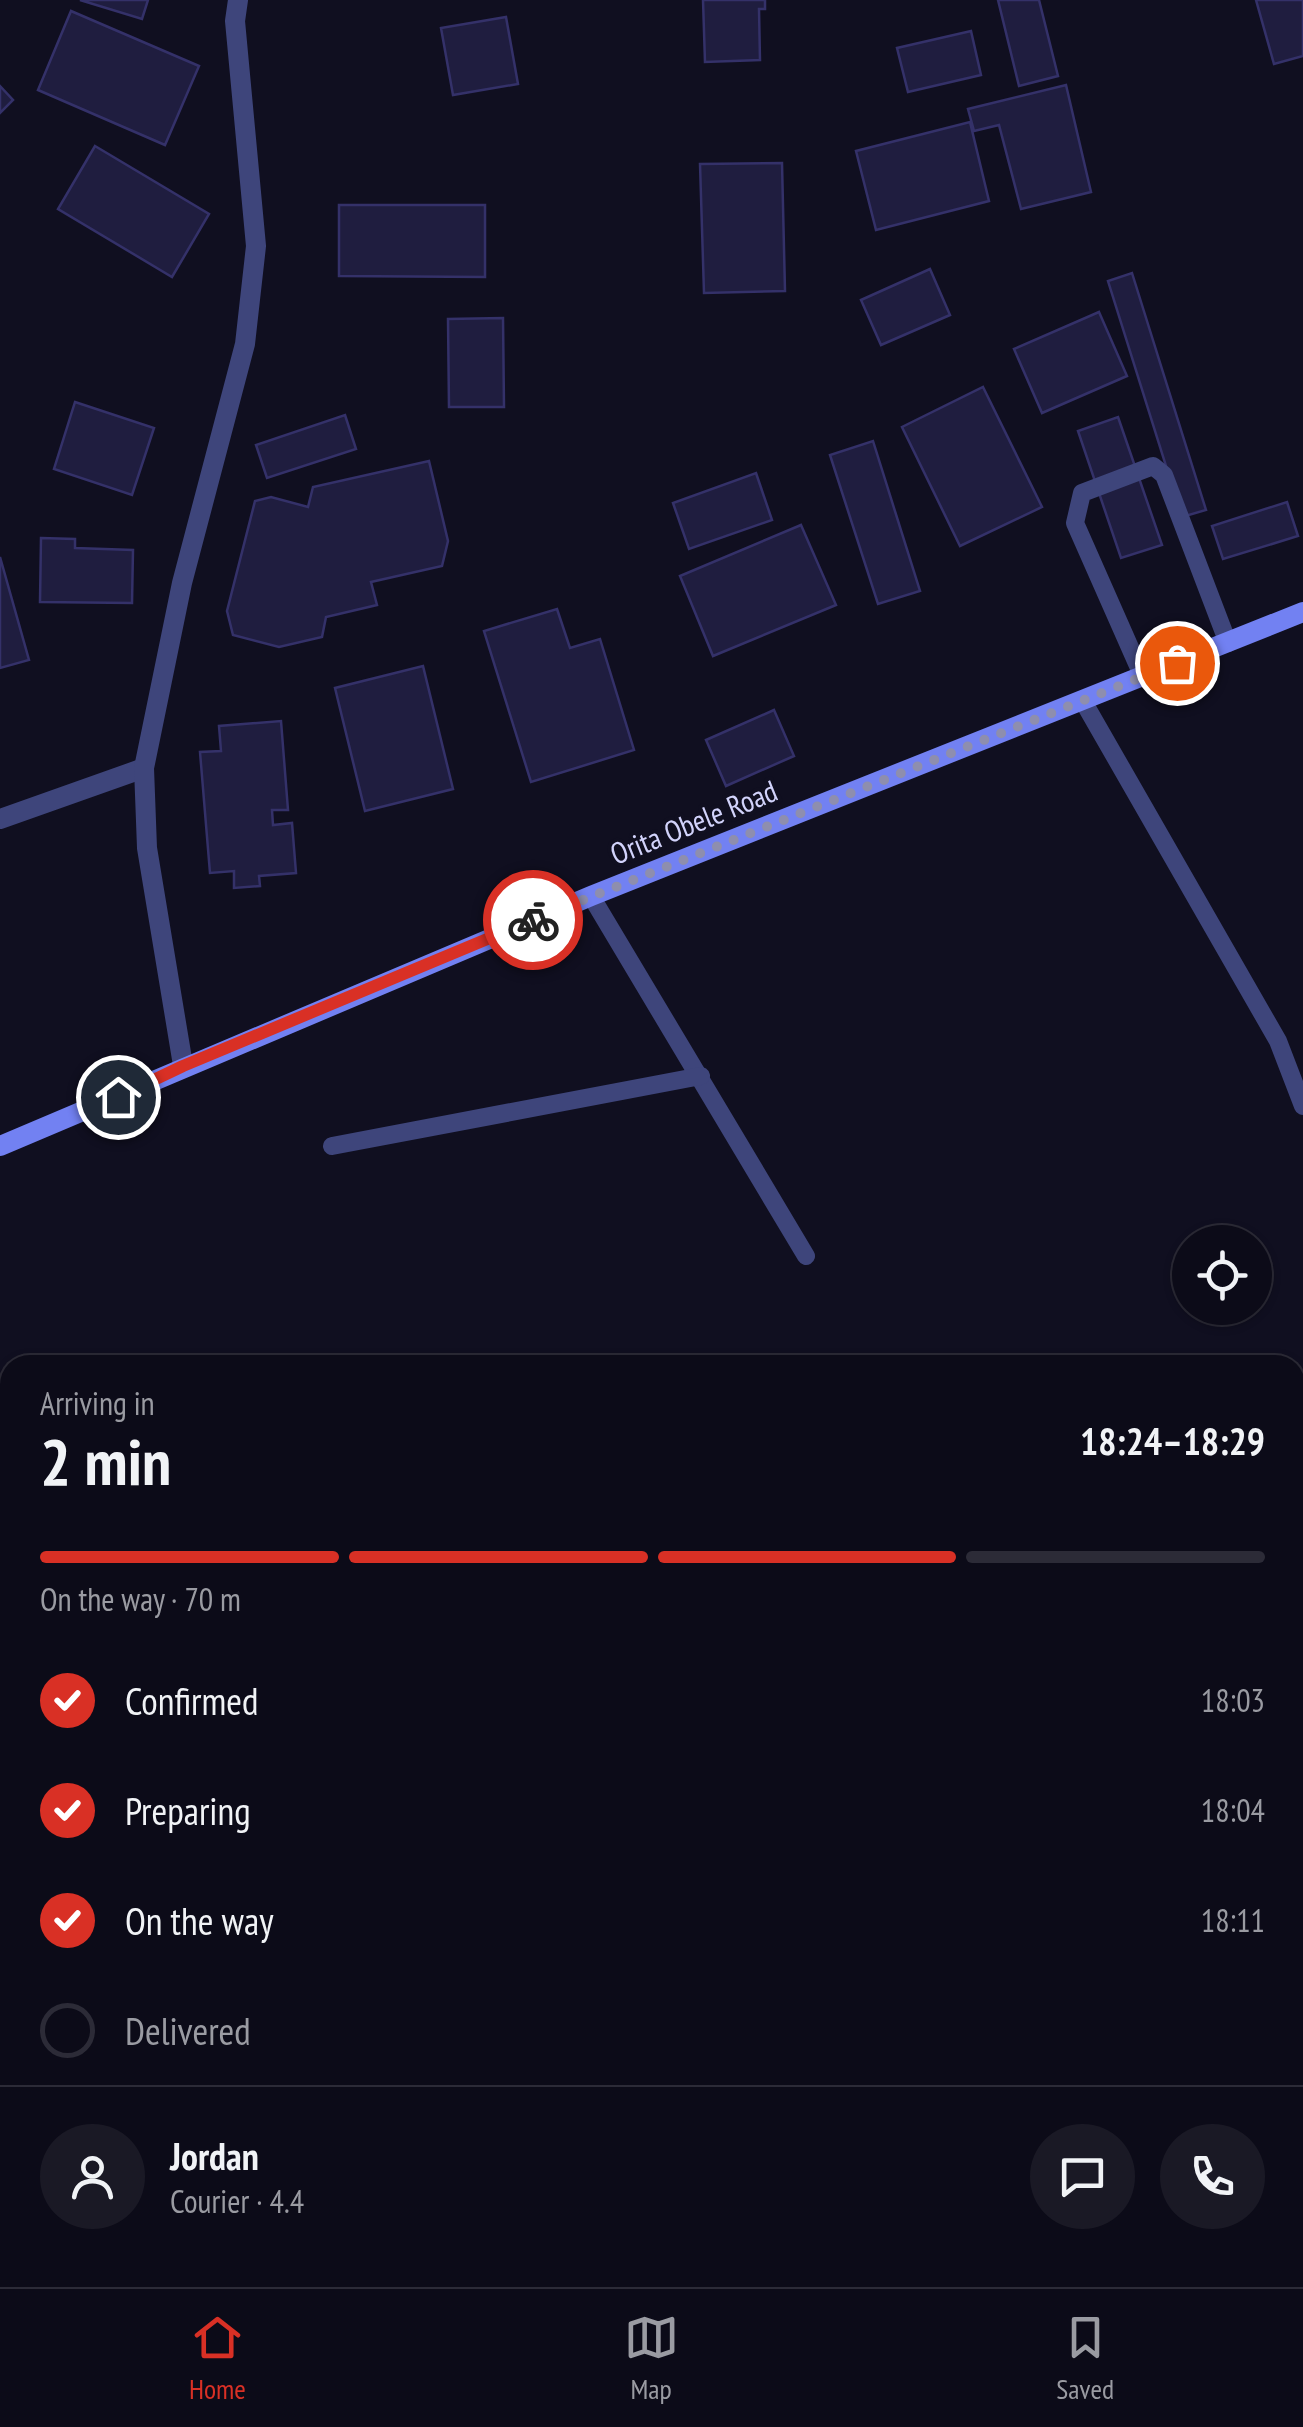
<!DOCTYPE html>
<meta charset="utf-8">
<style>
:root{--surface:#0c0b18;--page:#1a1925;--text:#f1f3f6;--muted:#9a9ba2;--line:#2c2b37;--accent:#d93025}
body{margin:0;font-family:"PT Sans Narrow",sans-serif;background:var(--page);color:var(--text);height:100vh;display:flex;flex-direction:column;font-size:38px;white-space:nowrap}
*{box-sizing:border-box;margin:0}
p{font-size:32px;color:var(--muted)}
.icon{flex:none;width:55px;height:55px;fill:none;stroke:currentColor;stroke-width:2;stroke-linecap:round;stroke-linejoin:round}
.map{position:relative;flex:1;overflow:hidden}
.details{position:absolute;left:0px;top:1355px;width:1305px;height:932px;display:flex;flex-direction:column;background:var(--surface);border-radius:30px 30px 0 0;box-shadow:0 2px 8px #0004,0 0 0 2px var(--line)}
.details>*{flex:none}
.controls{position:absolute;left:1172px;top:1225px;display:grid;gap:20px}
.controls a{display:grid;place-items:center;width:100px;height:100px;border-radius:50%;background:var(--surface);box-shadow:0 2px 8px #0004,0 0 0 2px var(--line);font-size:50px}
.pin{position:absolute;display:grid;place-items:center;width:85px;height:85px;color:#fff;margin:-42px;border:5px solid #fff;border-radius:50%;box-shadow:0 2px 10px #0007}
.courier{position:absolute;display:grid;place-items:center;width:100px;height:100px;margin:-50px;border:8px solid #d93025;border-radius:50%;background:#fff;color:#222;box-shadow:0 2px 12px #0007}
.summary em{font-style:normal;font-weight:800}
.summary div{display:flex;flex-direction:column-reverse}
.summary{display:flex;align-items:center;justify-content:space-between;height:170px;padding:0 40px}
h1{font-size:65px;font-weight:800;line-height:75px}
.bar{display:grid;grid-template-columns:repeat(4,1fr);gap:15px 10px;align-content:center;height:120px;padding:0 40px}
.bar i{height:12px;border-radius:8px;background:var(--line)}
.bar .current{background:var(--accent)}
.bar p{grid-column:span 4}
.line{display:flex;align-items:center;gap:25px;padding:0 40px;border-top:2px solid var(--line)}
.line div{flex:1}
.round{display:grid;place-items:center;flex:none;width:105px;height:105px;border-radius:52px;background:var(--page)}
ol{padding:0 40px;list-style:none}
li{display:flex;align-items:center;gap:30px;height:110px}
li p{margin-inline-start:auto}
li .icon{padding:10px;border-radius:50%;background:var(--accent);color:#fff;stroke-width:4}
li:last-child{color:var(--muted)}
li i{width:55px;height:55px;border:5px solid var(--line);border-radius:50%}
.tab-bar{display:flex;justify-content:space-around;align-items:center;height:140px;border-top:2px solid var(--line);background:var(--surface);font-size:28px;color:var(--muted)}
.tab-bar a{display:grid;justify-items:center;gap:5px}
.tab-bar .current{color:var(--accent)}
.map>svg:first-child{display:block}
</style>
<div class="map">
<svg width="1303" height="2287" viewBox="0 0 1303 2287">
<rect width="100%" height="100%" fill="#100f20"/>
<!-- building -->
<g fill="#1f1d3f" stroke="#343169" stroke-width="2.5">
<path d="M 80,0 L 148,0 L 142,19 Z"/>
<path d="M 703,0 L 765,0 L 765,9 L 759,9 L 760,60 L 705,62 Z"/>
<path d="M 998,0 L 1039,0 L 1058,76 L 1019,86 Z"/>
<path d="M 1256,0 L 1303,0 L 1303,56 L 1274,64 Z"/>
<path d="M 71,11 L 199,66 L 165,145 L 38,90 Z"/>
<path d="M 506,17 L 518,84 L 453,95 L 441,28 Z"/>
<path d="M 971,31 L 981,75 L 908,92 L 897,48 Z"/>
<path d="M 1066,85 L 1091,192 L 1021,209 L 999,125 L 974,131 L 968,109 Z"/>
<path d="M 0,86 L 13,100 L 0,113 Z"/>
<path d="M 970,122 L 989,201 L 876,230 L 856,151 Z"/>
<path d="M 95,146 L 209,214 L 172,277 L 58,209 Z"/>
<path d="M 782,163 L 785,291 L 704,293 L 700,164 Z"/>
<path d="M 339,205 L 485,205 L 485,277 L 339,276 Z"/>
<path d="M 930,269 L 950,315 L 881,345 L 861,300 Z"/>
<path d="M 1132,273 L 1206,510 L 1182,517 L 1108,281 Z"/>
<path d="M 1099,312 L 1127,376 L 1042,413 L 1014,349 Z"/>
<path d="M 503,318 L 504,407 L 449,407 L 448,319 Z"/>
<path d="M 983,387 L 1042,507 L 960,546 L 902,427 Z"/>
<path d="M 75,402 L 154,428 L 132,495 L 54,469 Z"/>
<path d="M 345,415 L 356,449 L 267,478 L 256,445 Z"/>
<path d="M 1118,417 L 1162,545 L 1121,558 L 1078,431 Z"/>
<path d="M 873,441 L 920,591 L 878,604 L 830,455 Z"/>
<path d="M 429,461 L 448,541 L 442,566 L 371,582 L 377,605 L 326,617 L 322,637 L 279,647 L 233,635 L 227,611 L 255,501 L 271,497 L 308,507 L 313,487 Z"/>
<path d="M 756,473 L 772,520 L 689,549 L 673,503 Z"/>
<path d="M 1287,502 L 1298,536 L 1223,559 L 1212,526 Z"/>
<path d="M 801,525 L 836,605 L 713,656 L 680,576 Z"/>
<path d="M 41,538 L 75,539 L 75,548 L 133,550 L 132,603 L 40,602 Z"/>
<path d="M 0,557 L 29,660 L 0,668 Z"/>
<path d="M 557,609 L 570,648 L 600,639 L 634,750 L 531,782 L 484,631 Z"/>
<path d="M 423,666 L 453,789 L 365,811 L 335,688 Z"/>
<path d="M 774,710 L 794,756 L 726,786 L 706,740 Z"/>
<path d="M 281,721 L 288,810 L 272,810 L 273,825 L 292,823 L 296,873 L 259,876 L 260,886 L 234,888 L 234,871 L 210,873 L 200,752 L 221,751 L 219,726 Z"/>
<path d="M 1303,1480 L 1303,1518 L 1295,1502 L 1295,1484 Z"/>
<path d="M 1,1660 L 10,1666 L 10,1758 L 0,1751 Z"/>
<path d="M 0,2012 L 10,2023 L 10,2037 L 0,2046 Z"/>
<path d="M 528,2278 L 580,2278 L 567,2287 L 535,2287 Z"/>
<path d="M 1177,2278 L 1251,2278 L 1247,2287 L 1184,2287 L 1175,2282 Z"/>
</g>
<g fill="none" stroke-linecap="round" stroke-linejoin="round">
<!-- service -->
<g stroke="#3e457b" stroke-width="18">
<path d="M 1143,677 L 1075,523 L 1082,493 L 1153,466 L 1164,475 L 1228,643"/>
<path d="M 1083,701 L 1278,1041 L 1303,1106"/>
<path d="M 591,896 L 806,1256"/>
<path d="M 332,1146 L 701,1076"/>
</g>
<!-- minor -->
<g stroke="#3e457b" stroke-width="20">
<path d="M 0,819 L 144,768"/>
<path d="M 183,1065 L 147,848 L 144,768 L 182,583 L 245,344 L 256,246 L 235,21 L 238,0"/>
<path d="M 1012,2278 L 1030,2287"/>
<path d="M 929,2287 L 937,2278"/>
</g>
<!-- tertiary -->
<g stroke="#3e457b" stroke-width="20">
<path d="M 0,1975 L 10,1986"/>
<path d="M 273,2278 L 281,2287"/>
</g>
<!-- secondary -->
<path stroke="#7281f2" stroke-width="20" d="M 0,1146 L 591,896 L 1303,612"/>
</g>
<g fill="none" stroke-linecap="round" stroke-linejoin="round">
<!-- done -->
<path stroke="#8e8eae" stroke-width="10" stroke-dasharray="0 18" d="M 533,920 L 1177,663"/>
<!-- route -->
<path stroke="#d93025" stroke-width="12" d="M 118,1097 L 183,1066 L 533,920"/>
</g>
<g text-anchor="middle" stroke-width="8" stroke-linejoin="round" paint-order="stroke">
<!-- street labels -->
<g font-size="30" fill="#d2d3fb" stroke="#100f20">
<text transform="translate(694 823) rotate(-22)" y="10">Orita Obele Road</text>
</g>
</g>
</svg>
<div class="controls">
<a><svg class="icon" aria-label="locate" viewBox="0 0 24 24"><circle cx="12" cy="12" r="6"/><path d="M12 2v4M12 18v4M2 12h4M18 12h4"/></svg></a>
</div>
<div class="pin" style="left:1177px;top:663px;background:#ea580c"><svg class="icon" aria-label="bag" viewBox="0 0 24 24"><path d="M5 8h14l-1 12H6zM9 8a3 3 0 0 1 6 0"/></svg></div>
<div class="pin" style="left:118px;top:1097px;background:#1f2937"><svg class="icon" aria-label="home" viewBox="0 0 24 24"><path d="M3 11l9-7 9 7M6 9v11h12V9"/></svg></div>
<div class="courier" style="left:533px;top:920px"><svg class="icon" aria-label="bike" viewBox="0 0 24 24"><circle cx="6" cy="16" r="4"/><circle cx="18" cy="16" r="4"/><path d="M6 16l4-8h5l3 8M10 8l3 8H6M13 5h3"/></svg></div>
<section class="details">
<div class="summary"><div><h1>2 min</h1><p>Arriving in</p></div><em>18:24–18:29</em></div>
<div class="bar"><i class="current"></i><i class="current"></i><i class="current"></i><i></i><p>On the way · 70 m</p></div>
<ol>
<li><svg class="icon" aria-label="check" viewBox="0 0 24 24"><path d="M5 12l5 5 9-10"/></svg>Confirmed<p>18:03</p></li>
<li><svg class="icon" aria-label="check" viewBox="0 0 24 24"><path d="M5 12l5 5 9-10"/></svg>Preparing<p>18:04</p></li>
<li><svg class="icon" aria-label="check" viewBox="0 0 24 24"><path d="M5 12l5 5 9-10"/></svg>On the way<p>18:11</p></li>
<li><i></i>Delivered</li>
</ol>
<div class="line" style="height:180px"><a class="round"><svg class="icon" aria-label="person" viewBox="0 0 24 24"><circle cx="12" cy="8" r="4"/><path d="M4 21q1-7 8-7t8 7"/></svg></a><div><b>Jordan</b><p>Courier · 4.4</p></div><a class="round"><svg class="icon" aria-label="chat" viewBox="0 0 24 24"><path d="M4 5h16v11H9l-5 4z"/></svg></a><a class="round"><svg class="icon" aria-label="phone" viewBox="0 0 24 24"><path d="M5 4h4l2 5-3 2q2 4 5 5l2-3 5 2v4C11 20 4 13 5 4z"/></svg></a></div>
</section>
</div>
<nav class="tab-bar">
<a class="current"><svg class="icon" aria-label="home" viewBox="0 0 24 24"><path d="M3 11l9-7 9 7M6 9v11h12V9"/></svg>Home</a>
<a><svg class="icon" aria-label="map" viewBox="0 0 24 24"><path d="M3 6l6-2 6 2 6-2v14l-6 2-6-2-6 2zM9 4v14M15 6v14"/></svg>Map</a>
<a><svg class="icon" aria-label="saved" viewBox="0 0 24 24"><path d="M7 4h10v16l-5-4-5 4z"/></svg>Saved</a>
</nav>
